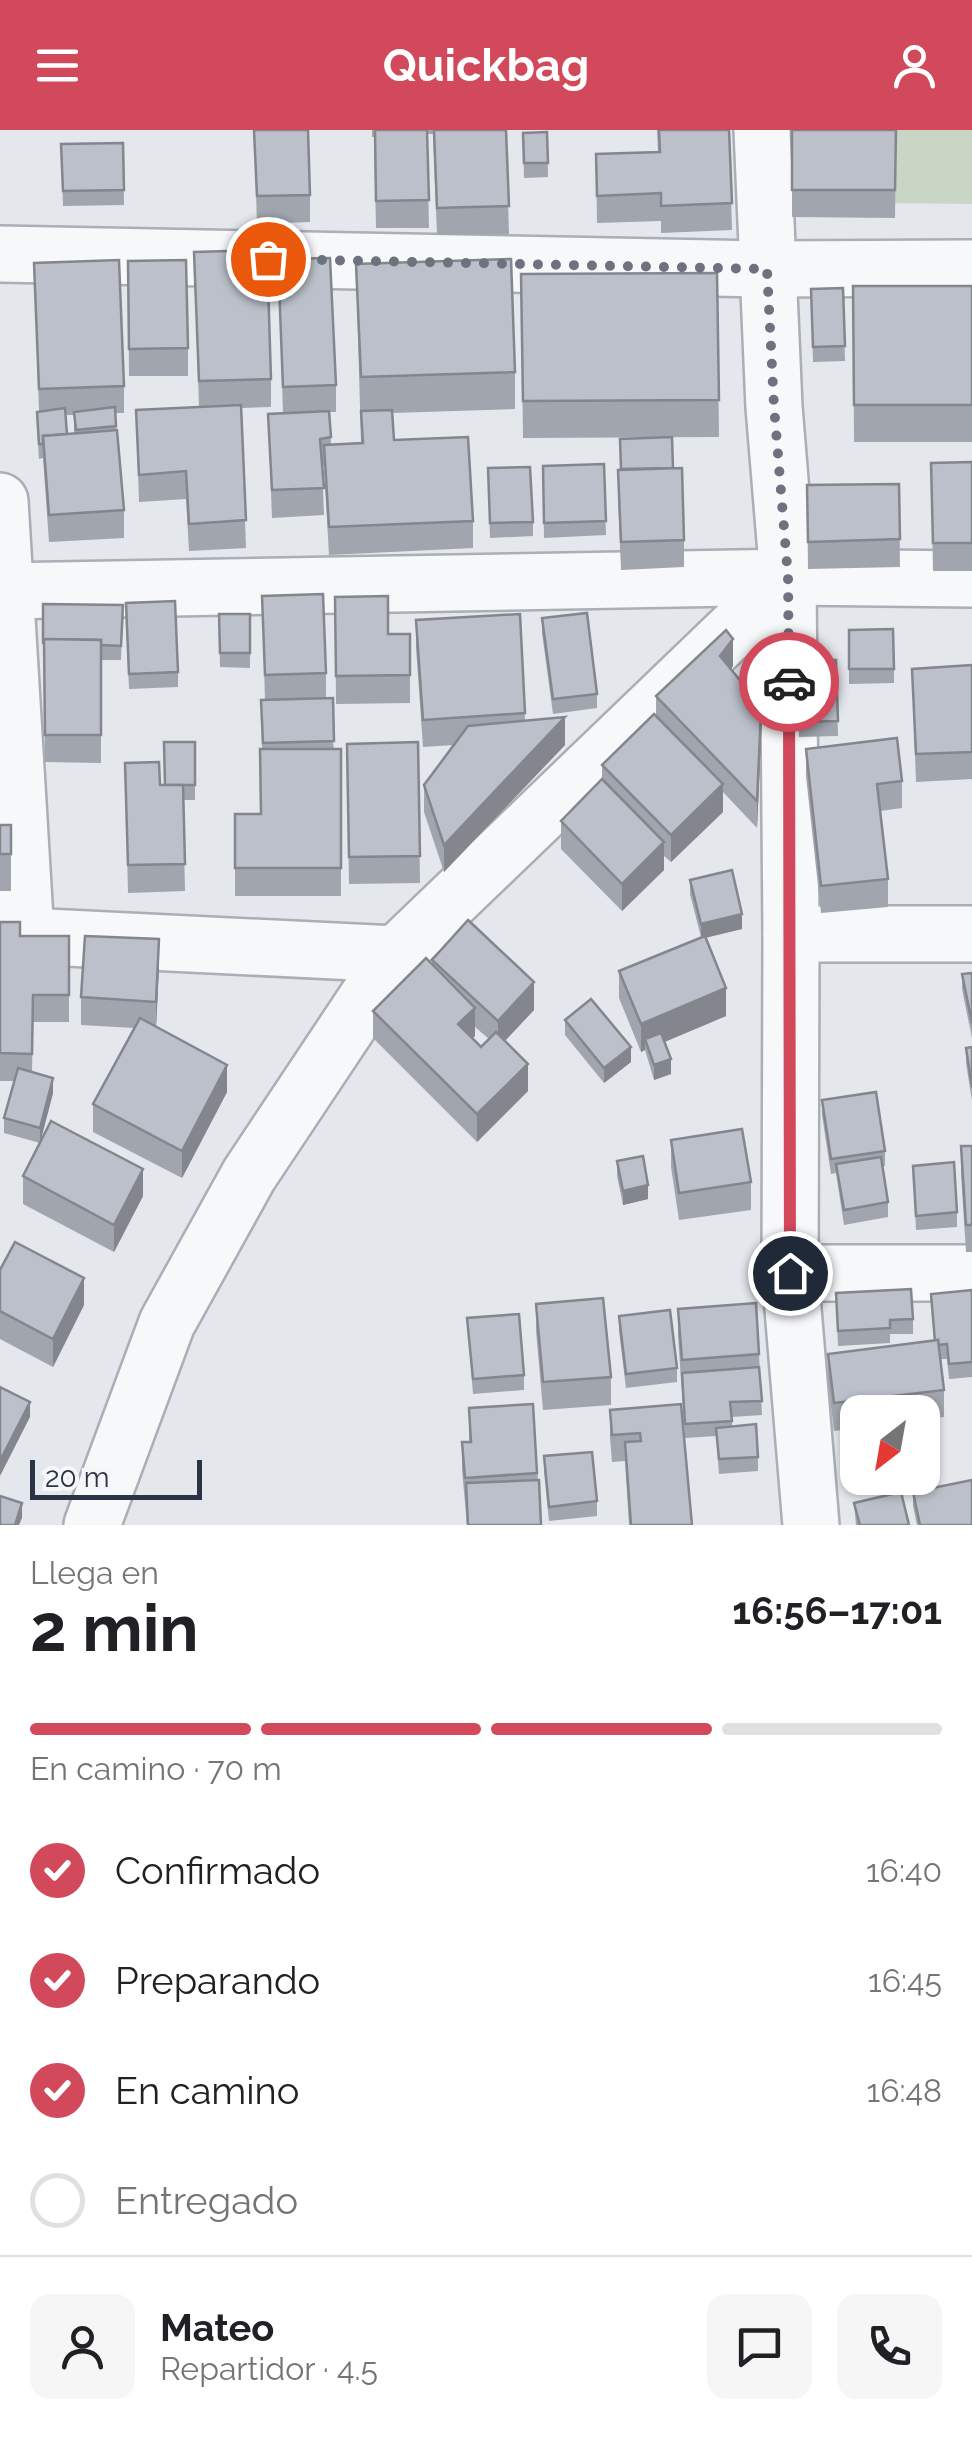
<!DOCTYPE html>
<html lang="es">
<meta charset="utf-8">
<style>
:root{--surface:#fff;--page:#f6f6f6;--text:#202124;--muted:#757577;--line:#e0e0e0;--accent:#d1495b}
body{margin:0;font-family:Raleway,sans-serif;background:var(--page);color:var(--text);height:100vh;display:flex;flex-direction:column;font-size:38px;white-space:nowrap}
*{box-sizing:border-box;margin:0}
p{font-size:32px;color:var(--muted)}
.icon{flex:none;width:55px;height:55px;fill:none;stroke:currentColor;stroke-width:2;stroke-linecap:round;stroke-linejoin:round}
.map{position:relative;height:1395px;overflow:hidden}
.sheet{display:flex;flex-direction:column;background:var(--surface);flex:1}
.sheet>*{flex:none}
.needle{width:65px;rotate:211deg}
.controls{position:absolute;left:840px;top:1265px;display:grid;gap:20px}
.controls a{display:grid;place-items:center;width:100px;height:100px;border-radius:20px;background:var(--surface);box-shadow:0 2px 8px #0004;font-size:50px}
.scale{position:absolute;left:30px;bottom:25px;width:172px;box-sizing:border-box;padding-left:10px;border:5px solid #2b3445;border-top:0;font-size:28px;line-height:35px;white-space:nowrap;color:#2b3445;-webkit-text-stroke:8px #f4f6f9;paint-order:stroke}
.pin{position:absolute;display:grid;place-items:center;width:85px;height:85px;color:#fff;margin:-42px;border:5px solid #fff;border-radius:50%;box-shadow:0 2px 10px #0007}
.courier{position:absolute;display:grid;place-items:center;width:100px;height:100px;margin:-50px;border:8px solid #d1495b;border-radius:50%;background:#fff;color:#222;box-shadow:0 2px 12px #0007}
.summary em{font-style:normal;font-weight:700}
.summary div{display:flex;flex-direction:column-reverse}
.summary{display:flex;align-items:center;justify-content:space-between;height:170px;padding:0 30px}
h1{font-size:65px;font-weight:700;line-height:75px}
.bar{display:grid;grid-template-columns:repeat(4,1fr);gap:15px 10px;align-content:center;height:120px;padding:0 30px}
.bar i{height:12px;border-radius:8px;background:var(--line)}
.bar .on{background:var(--accent)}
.bar p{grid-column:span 4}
.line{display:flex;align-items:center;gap:25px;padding:0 30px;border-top:2px solid var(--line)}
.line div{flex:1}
.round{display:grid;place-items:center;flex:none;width:105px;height:105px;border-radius:20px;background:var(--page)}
ol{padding:0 30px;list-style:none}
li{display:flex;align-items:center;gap:30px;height:110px}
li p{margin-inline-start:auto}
li .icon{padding:10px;border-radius:50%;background:var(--accent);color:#fff;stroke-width:4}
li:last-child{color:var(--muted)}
li i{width:55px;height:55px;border:5px solid var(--line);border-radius:50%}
header{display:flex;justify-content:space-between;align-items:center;height:130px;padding:0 30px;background:var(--accent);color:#fff;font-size:45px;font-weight:700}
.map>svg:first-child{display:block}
</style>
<header><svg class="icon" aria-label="menu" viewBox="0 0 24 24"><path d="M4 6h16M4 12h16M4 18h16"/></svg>Quickbag<svg class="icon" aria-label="person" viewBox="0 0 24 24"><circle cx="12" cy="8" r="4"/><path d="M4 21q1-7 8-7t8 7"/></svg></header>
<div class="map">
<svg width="972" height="1395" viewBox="0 0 972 1395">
<rect width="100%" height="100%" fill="#e4e7ec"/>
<!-- park -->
<path fill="#c9d6c5" d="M 791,0 L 972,0 L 972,74 L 792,72 Z"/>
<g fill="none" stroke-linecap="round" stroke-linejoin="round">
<!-- minor casing -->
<g stroke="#a9aeb7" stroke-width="60">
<g id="minor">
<path d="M 762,0 L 774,277 L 788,447 L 791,804 L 790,1143 L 811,1395"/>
<path d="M 0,124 L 767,139 L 972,138"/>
<path d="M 0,371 L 26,806 L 396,824"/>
<path d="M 0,461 L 788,447 L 972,449"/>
<path d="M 791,804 L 972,804"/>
<path d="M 790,1143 L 972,1143"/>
<path d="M 92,1395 L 167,1193 L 249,1045 L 396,824 L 788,447"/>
</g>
</g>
<!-- minor -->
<use href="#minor" stroke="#f7f8fa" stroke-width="55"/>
</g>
<!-- wall -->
<g fill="#a1a5ae" fill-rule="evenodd">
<path d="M 254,0 L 310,65 L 310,92 L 257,94 Z"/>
<path d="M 372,0 L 506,0 L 509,104 L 437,105 L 433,4 L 427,4 L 429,98 L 376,98 L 374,7 L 372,7 Z"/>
<path d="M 657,0 L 729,0 L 732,100 L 661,103 L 661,91 L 597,93 L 596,24 L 658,22 Z"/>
<path d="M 792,0 L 896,0 L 895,88 L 792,87 Z"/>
<path d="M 547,2 L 548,47 L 524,48 L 523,3 Z"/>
<path d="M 123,13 L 124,75 L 63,76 L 61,14 Z"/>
<path d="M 194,122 L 271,249 L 271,277 L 241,278 L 246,418 L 189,421 L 186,369 L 139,372 L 136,280 L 199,277 Z"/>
<path d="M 278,129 L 336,255 L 336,282 L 330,282 L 331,315 L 361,314 L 356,134 L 515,242 L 515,279 L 392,283 L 394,310 L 473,391 L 473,418 L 329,425 L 324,336 L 322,336 L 324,385 L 272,388 L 268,284 L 283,283 Z"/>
<path d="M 128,131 L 188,218 L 188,246 L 129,246 Z"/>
<path d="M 34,133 L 124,256 L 124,283 L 115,283 L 124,380 L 124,408 L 49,412 L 43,328 L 39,329 L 37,296 L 37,282 L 39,281 ZM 66,285 L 74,285 L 74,303 L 67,304 Z"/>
<path d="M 717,143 L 719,307 L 523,308 L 521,144 Z"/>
<path d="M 853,156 L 972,156 L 972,312 L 854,312 Z"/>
<path d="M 843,158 L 845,231 L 813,232 L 811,159 Z"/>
<path d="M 620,309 L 673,338 L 684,410 L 684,437 L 621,440 L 618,367 L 618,340 L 621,340 Z"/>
<path d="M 972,332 L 972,441 L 933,441 L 931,333 Z"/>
<path d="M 604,334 L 606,405 L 544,408 L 543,336 Z"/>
<path d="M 488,338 L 533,392 L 533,406 L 490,408 Z"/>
<path d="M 899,354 L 900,437 L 808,439 L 807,355 Z"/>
<path d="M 262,466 L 326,543 L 326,568 L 334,619 L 341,619 L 341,766 L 235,766 L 235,684 L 260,684 L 262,619 L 261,570 L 265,570 Z"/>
<path d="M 335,467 L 388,504 L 410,504 L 410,573 L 336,574 Z"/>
<path d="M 43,474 L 123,475 L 121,530 L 101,530 L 101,633 L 45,632 Z"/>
<path d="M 219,484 L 250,484 L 250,538 L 220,537 Z"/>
<path d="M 520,484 L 525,591 L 565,615 L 444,742 L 424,682 L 424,655 L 454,615 L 423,617 L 416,518 L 416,490 Z"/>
<path d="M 126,488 L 178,542 L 178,557 L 129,559 Z"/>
<path d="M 542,488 L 597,564 L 597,578 L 553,584 L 542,503 Z"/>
<path d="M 849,500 L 894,539 L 894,553 L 849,554 Z"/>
<path d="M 836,530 L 838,606 L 799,607 L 797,531 Z"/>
<path d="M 972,535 L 972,649 L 916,652 L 912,539 Z"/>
<path d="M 733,536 L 731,539 L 762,585 L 757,698 L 723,662 L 723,682 L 671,732 L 664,726 L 664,740 L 622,781 L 561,719 L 561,691 L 602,649 L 602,635 L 656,586 L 656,566 Z"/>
<path d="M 195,612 L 195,670 L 183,670 L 185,761 L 128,763 L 125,633 L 160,655 L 165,655 Z"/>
<path d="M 418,612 L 420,753 L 349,754 L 347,614 Z"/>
<path d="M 806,619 L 902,651 L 902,678 L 880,681 L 888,749 L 888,777 L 821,783 L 806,646 Z"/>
<rect x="0" y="695" width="11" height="66"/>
<path d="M 690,750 L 742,799 L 705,807 L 726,886 L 664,912 L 671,944 L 654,950 L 645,920 L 641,922 L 619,868 L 619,841 L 701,807 L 690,764 Z"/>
<path d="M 0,792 L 20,806 L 69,806 L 69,892 L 33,892 L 32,942 L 53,963 L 40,1013 L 4,1003 L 4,988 L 15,951 L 0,951 Z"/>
<path d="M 432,830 L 534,880 L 505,911 L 528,961 L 477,1012 L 373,908 L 373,881 L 432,834 ZM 475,897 L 489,909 L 481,917 L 472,908 L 475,906 Z"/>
<path d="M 159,836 L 156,896 L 227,962 L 182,1048 L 93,1002 L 93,974 L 134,898 L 81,895 L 81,867 Z"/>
<path d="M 972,843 L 972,908 L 962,859 L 962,844 Z"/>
<path d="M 565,890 L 631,932 L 604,953 L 565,905 Z"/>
<path d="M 972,917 L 972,971 L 966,933 L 966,918 Z"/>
<path d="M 822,970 L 885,1021 L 885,1036 L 883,1036 L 888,1072 L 888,1087 L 844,1095 L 836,1043 L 831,1044 L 822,985 Z"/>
<path d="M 671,1010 L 751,1052 L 751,1080 L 679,1090 L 671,1037 Z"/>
<path d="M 961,1016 L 972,1016 L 972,1122 L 966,1122 L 961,1044 Z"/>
<path d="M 617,1031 L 648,1069 L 623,1075 L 617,1046 Z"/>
<path d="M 913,1036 L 957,1082 L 957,1097 L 916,1100 Z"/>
<path d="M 23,1046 L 143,1066 L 114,1122 L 23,1074 Z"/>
<path d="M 0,1140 L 84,1175 L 53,1237 L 0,1209 Z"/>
<path d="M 972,1160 L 972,1247 L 949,1249 L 947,1229 L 940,1229 L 944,1260 L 944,1287 L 922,1290 L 922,1282 L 858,1282 L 858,1298 L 834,1301 L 828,1252 L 828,1224 L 934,1211 L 931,1164 Z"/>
<path d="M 836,1163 L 913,1189 L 913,1204 L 890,1204 L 890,1213 L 838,1216 Z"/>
<path d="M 536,1174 L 611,1247 L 611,1275 L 543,1280 L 536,1201 Z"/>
<path d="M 678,1179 L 759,1224 L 762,1285 L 732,1287 L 732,1296 L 758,1327 L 758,1341 L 719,1344 L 716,1306 L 685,1308 L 678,1206 Z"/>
<path d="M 619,1186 L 677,1238 L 677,1252 L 626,1258 L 619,1201 Z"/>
<path d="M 467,1188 L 524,1245 L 524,1260 L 473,1264 Z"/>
<path d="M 533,1274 L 541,1395 L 467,1395 L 462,1340 L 462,1312 L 469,1312 L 469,1278 Z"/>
<path d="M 681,1274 L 692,1395 L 629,1395 L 625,1331 L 612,1332 L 610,1307 L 610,1280 Z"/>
<path d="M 544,1326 L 597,1371 L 597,1386 L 549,1391 L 544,1341 Z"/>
<path d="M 913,1362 L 972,1395 L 917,1395 L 913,1376 Z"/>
<path d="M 854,1373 L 909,1395 L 856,1395 Z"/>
</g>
<!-- shaded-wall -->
<g fill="#83868d">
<path d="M 733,509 L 733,536 L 720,553 L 720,526 Z"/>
<path d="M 762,558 L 762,585 L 757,698 L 757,671 Z"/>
<path d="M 565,587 L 565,615 L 444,742 L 444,715 Z"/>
<path d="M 723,654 L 723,682 L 671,732 L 671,705 Z"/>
<path d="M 664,712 L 664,740 L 622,781 L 622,754 Z"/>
<path d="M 742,784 L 742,799 L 701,809 L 701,794 Z"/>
<path d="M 159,809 L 159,836 L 156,899 L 156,872 Z"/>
<path d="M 534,852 L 534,880 L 498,918 L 498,891 Z"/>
<path d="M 726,858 L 726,886 L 648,919 L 645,909 L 645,920 L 641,922 L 641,894 Z"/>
<path d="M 475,878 L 475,906 L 458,922 L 458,894 Z"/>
<path d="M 631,917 L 631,932 L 604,953 L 604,938 Z"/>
<path d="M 671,929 L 671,944 L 654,950 L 654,935 Z"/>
<path d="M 528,934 L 528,961 L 477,1012 L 477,984 Z"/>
<path d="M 227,935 L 227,962 L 182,1048 L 182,1021 Z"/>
<path d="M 53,948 L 53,963 L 40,1013 L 40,998 Z"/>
<path d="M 143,1039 L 143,1066 L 114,1122 L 114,1095 Z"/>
<path d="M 648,1055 L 648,1069 L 623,1075 L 623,1061 Z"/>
<path d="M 84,1148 L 84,1175 L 53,1237 L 53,1209 Z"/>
<path d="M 30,1272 L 30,1287 L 0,1346 L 0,1331 Z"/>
<path d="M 22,1373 L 22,1388 L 19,1395 L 15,1395 Z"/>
</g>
<!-- building -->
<g fill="#bbc0ca" stroke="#83868d" stroke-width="2.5">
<path d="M 254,0 L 308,0 L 310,65 L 257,66 Z"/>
<path d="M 375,0 L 427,0 L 429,70 L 376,71 Z"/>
<path d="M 434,0 L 506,0 L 509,76 L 437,78 Z"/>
<path d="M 659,0 L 729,0 L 732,73 L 661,76 L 661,63 L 597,66 L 596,24 L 660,22 Z"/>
<path d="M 792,0 L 896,0 L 895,60 L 792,60 Z"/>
<path d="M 547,2 L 548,33 L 524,33 L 523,3 Z"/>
<path d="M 123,13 L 124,60 L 63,61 L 61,14 Z"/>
<path d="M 267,120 L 271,249 L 199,251 L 194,122 Z"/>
<path d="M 330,128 L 336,255 L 283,257 L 278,129 Z"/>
<path d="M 511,129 L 515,242 L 361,247 L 356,134 Z"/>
<path d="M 119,130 L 124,256 L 39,259 L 34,133 Z"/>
<path d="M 186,130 L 188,218 L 129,219 L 128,131 Z"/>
<path d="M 717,143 L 719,270 L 523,271 L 521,144 Z"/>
<path d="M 853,156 L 972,156 L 972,275 L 854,275 Z"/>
<path d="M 843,158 L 845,216 L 813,217 L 811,159 Z"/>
<path d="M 241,275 L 246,390 L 189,394 L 186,341 L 139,345 L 136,280 Z"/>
<path d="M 115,277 L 116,296 L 76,300 L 74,282 Z"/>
<path d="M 65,278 L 67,304 L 43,306 L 43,314 L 39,314 L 37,282 Z"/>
<path d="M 392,280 L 394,310 L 468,307 L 473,391 L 329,397 L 324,315 L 363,313 L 361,281 Z"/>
<path d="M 329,281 L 331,307 L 320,309 L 324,358 L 272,360 L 268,284 Z"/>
<path d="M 117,300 L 124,380 L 49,385 L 43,306 Z"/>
<path d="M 672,307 L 673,338 L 621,339 L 620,309 Z"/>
<path d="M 972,332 L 972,413 L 933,413 L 931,333 Z"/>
<path d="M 604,334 L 606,391 L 544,393 L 543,336 Z"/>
<path d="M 530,337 L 533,392 L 490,393 L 488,338 Z"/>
<path d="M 682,338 L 684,410 L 621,412 L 618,340 Z"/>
<path d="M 899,354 L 900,409 L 808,412 L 807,355 Z"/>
<path d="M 323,464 L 326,543 L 265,545 L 262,466 Z"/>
<path d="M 388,466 L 388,504 L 410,504 L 410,545 L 336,546 L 335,467 Z"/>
<path d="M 175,471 L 178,542 L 129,544 L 126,473 Z"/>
<path d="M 43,474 L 123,475 L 121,516 L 101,515 L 101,510 L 44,509 L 43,514 Z"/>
<path d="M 587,483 L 597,564 L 553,569 L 542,488 Z"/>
<path d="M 219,484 L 250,484 L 250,523 L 220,523 Z"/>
<path d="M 520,484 L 525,583 L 423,590 L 416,490 Z"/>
<path d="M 893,499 L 894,539 L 849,539 L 849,500 Z"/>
<path d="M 726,500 L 733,509 L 720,526 L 748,560 L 756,552 L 762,558 L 757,671 L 656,566 Z"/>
<path d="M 44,509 L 101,510 L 101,605 L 45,605 Z"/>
<path d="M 836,530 L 838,591 L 799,592 L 797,531 Z"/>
<path d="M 972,535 L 972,622 L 916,624 L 912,539 Z"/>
<path d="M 333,568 L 334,611 L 263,613 L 261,570 Z"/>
<path d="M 654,584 L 723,654 L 671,705 L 602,635 Z"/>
<path d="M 565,587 L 444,715 L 424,655 L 468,596 Z"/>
<path d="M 897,608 L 902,651 L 877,654 L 888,749 L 821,756 L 806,619 Z"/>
<path d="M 164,612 L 195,612 L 195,655 L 165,655 Z"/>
<path d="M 418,612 L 420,726 L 349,727 L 347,614 Z"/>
<path d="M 260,619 L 341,619 L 341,738 L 235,738 L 235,684 L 261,684 Z"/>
<path d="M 159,632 L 160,655 L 183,655 L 185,734 L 128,735 L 125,633 Z"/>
<path d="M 602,649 L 664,712 L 622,754 L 561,691 Z"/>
<rect x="0" y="695" width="11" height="29"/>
<path d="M 732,740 L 742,784 L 701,794 L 690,750 Z"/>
<path d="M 468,790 L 534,852 L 498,891 L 432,830 Z"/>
<path d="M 0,792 L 20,792 L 20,806 L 69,806 L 69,865 L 33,865 L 32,924 L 0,923 Z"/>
<path d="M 85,806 L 159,809 L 156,872 L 81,867 Z"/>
<path d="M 705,806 L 726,858 L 641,894 L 619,841 Z"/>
<path d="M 426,828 L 475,878 L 458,894 L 481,917 L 496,902 L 528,934 L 477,984 L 373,881 Z"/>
<path d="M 972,843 L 972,893 L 962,844 Z"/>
<path d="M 591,869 L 631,917 L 604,938 L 565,890 Z"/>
<path d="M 140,888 L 227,935 L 182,1021 L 93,974 Z"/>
<path d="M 661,903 L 671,929 L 654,935 L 645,909 Z"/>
<path d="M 972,917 L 972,957 L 966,918 Z"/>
<path d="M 18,938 L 53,948 L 40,998 L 4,988 Z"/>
<path d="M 876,962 L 885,1021 L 831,1029 L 822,970 Z"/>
<path d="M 51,991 L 143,1039 L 114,1095 L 23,1046 Z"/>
<path d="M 742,999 L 751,1052 L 679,1063 L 671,1010 Z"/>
<path d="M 961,1016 L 972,1016 L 972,1095 L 966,1095 Z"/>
<path d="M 643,1026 L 648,1055 L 623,1061 L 617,1031 Z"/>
<path d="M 881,1027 L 888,1072 L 844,1080 L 836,1034 Z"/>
<path d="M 954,1032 L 957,1082 L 916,1086 L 913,1036 Z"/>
<path d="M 15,1112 L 84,1148 L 53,1209 L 0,1181 L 0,1140 Z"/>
<path d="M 911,1159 L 913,1189 L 890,1190 L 890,1198 L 838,1201 L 836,1163 Z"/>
<path d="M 972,1160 L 972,1232 L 949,1234 L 947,1214 L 938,1215 L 938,1210 L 935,1211 L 931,1164 Z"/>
<path d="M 603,1168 L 611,1247 L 543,1252 L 536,1174 Z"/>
<path d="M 756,1173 L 759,1224 L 682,1230 L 678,1179 Z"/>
<path d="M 670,1180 L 677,1238 L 626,1244 L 619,1186 Z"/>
<path d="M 519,1184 L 524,1245 L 473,1249 L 467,1188 Z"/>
<path d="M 938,1210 L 944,1260 L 834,1273 L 828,1224 Z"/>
<path d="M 759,1237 L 762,1271 L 730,1272 L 732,1291 L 685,1294 L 682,1243 Z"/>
<path d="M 0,1257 L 30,1272 L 0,1331 Z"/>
<path d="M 533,1274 L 537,1343 L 465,1348 L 462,1312 L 471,1312 L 469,1278 Z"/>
<path d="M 681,1274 L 692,1395 L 631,1395 L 625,1312 L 641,1311 L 640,1303 L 612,1305 L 610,1280 Z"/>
<path d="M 756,1294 L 758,1327 L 719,1329 L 716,1298 Z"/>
<path d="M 592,1322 L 597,1371 L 549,1377 L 544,1326 Z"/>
<path d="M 539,1350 L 541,1395 L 468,1395 L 466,1353 Z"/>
<path d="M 972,1350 L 972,1395 L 920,1395 L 913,1362 Z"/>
<path d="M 901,1362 L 909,1395 L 860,1395 L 854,1373 Z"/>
<path d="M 0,1366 L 22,1373 L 15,1395 L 0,1395 Z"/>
</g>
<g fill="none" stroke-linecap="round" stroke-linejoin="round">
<!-- done -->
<path stroke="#6c737f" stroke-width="10" stroke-dasharray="0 18" d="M 268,129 L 767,139 L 774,276 L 788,447 L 789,552"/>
<!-- route -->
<path stroke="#d1495b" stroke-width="12" d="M 789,552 L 790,1143"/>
</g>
</svg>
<div class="controls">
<a><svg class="needle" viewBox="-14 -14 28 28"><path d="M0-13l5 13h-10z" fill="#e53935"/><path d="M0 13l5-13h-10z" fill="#757577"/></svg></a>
</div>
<div class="scale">20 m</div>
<div class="pin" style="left:268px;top:129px;background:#ea580c"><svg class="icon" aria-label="bag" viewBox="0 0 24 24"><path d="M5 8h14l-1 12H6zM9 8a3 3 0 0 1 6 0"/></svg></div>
<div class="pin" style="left:790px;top:1143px;background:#1f2937"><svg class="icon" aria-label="home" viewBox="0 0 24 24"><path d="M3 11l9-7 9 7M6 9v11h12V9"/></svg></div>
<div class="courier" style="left:789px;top:552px"><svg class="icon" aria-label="car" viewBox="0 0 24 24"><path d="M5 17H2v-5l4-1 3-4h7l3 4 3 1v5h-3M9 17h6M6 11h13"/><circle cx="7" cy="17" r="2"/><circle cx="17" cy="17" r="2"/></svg></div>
</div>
<section class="sheet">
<div class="summary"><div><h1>2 min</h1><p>Llega en</p></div><em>16:56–17:01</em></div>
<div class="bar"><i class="on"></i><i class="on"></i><i class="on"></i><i></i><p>En camino · 70 m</p></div>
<ol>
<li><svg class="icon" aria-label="check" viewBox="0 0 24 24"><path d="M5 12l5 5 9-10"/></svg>Confirmado<p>16:40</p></li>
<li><svg class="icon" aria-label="check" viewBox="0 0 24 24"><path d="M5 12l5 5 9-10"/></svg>Preparando<p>16:45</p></li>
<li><svg class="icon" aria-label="check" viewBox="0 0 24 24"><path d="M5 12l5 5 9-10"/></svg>En camino<p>16:48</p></li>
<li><i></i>Entregado</li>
</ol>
<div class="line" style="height:180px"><a class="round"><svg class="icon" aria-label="person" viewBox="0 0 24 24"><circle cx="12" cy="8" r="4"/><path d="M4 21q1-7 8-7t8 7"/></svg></a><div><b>Mateo</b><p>Repartidor · 4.5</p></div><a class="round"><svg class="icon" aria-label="chat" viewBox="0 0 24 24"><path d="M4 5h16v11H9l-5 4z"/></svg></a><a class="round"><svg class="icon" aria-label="phone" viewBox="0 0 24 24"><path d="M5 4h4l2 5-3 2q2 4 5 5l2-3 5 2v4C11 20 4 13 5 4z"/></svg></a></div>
</section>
